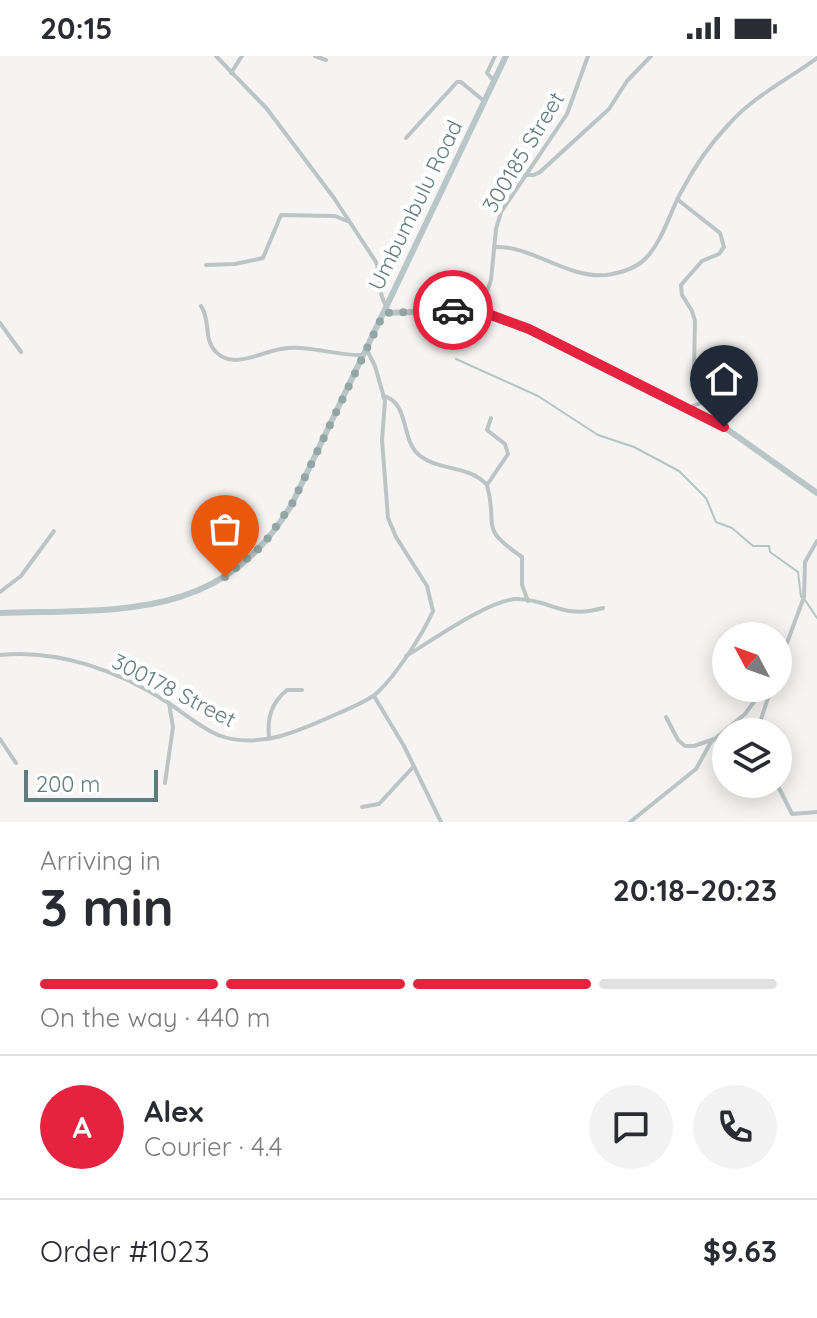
<!DOCTYPE html>
<meta charset="utf-8">
<style>
:root{--surface:#fff;--page:#f2f2f3;--text:#2b2b33;--muted:#7c7c81;--line:#e1e1e2;--accent:#e5233f}
body{margin:0;font-family:Quicksand,sans-serif;background:var(--page);color:var(--text);height:100vh;display:flex;flex-direction:column;font-size:30px;white-space:nowrap}
*{box-sizing:border-box;margin:0}
p{font-size:26px;color:var(--muted)}
.icon{flex:none;width:44px;height:44px;fill:none;stroke:currentColor;stroke-width:2;stroke-linecap:round;stroke-linejoin:round}
.map{position:relative;height:766px;overflow:hidden}
.sheet{display:flex;flex-direction:column;background:var(--surface);flex:1}
.sheet>*{flex:none}
.needle{width:52px;rotate:311deg}
.tools{position:absolute;left:712px;top:566px;display:grid;gap:16px}
.tools a{display:grid;place-items:center;width:80px;height:80px;border-radius:50%;background:var(--surface);box-shadow:0 4px 20px #0003;font-size:40px}
.scale{position:absolute;left:24px;bottom:20px;width:134px;box-sizing:border-box;padding-left:8px;border:4px solid #607b7d;border-top:0;font-size:22px;line-height:28px;white-space:nowrap;color:#607b7d;-webkit-text-stroke:6px #fff;paint-order:stroke}
.pin{position:absolute;display:grid;place-items:center;width:68px;height:68px;color:#fff;margin:-82px -34px;border-radius:50% 50% 50% 0;rotate:-45deg;box-shadow:0 0 8px #0007}
.pin .icon{rotate:45deg}
.courier{position:absolute;display:grid;place-items:center;width:80px;height:80px;margin:-40px;border:6px solid #e5233f;border-radius:50%;background:#fff;color:#222;box-shadow:0 2px 10px #0007}
.headline em{font-style:normal;font-weight:700}
.headline div{display:flex;flex-direction:column-reverse}
.headline{display:flex;align-items:center;justify-content:space-between;height:136px;padding:0 40px}
h1{font-size:52px;font-weight:700;line-height:60px}
.bar{display:grid;grid-template-columns:repeat(4,1fr);gap:12px 8px;align-content:center;height:96px;padding:0 40px}
.bar i{height:10px;border-radius:6px;background:var(--line)}
.bar .on{background:var(--accent)}
.bar p{grid-column:span 4}
.line{display:flex;align-items:center;gap:20px;padding:0 40px;border-top:2px solid var(--line)}
.line div{flex:1}
.round{display:grid;place-items:center;flex:none;width:84px;height:84px;border-radius:42px;background:var(--page)}
.status{display:flex;justify-content:space-between;align-items:center;height:56px;padding:0 40px;background:var(--surface);direction:ltr}
.status svg{height:22px;fill:currentColor}
.map>svg:first-child{display:block}
</style>
<div class="status"><b>20:15</b><svg viewBox="0 0 49 12"><path d="M0 12V9h3v3zM5 12V6h3v6zM10 12V3h3v9zM15 12V0h3v12zM26 1h20v11H26zM47 4h2v5h-2z"/></svg></div>
<div class="map">
<svg width="817" height="766" viewBox="0 0 817 766">
<rect width="100%" height="100%" fill="#f6f4f2"/>
<g fill="none" stroke-linecap="round" stroke-linejoin="round">
<!-- stream -->
<g stroke="#b3c5c4" stroke-width="2">
<path d="M 456,303 L 538,340 L 598,379 L 634,391 L 679,415 L 706,442 L 716,466 L 732,472 L 753,490 L 769,490 L 770,496 L 798,516 L 801,541"/>
<path d="M 805,544 L 817,562"/>
</g>
<!-- street -->
<g stroke="#bcc4c5" stroke-width="4">
<path d="M 216,0 L 267,53 L 334,142 L 376,206 C 382,221 377,238 387,251"/>
<path d="M 315,0 L 326,4"/>
<path d="M 231,17 L 242,0"/>
<path d="M 494,25 L 487,17 L 495,0"/>
<path d="M 406,82 L 457,26 L 461,26 L 484,45"/>
<path d="M 525,119 L 534,119 L 540,116 L 609,53 L 627,25 L 651,0"/>
<path d="M 677,143 L 720,177 L 724,191 L 719,198 L 702,205 L 681,229 L 682,239 L 692,255 L 695,265 L 694,313 L 706,339 L 703,346 L 686,353"/>
<path d="M 494,191 C 532,189 567,223 606,219 C 620,217 635,213 645,203 C 662,186 669,159 680,138 C 693,113 709,89 729,68 C 754,40 787,24 817,2"/>
<path d="M 206,209 L 235,208 L 263,202 L 281,159 L 335,160 L 347,165"/>
<path d="M 201,250 C 211,264 203,283 216,296 C 233,314 261,296 281,293 C 309,288 334,300 362,299"/>
<path d="M 480,255 L 491,224 L 496,173 L 501,156 L 567,58 L 588,0"/>
<path d="M 0,267 L 21,296"/>
<path d="M 383,340 C 409,345 401,383 418,398 C 438,416 468,408 487,429 C 499,472 477,470 522,501 L 522,529 L 528,545"/>
<path d="M 487,429 L 508,398 L 505,388 L 487,374 L 491,362"/>
<path d="M 0,536 L 21,520 L 54,475"/>
<path d="M 0,599 C 58,593 119,615 167,646 C 184,657 199,671 218,679 C 259,695 304,673 341,656 C 353,651 368,645 378,636 C 396,619 423,578 433,555 L 427,530 L 396,481 L 388,462 L 382,384 L 385,345 L 375,310 L 367,294"/>
<path d="M 406,600 C 430,586 490,543 517,543 C 551,543 561,564 603,552"/>
<path d="M 778,611 L 804,541 L 805,506 L 817,485"/>
<path d="M 374,640 L 404,690 L 441,766"/>
<path d="M 666,661 L 678,684 L 685,690 L 694,690 L 714,683"/>
<path d="M 757,676 L 771,632"/>
<path d="M 269,682 C 267,662 271,647 287,634 L 302,634"/>
<path d="M 0,683 L 16,707"/>
<path d="M 165,727 L 173,671 L 169,647"/>
<path d="M 777,728 L 792,758 L 817,756"/>
<path d="M 362,751 L 379,748 L 414,710"/>
<path d="M 630,766 L 696,713 L 711,686 L 745,658 L 764,632"/>
</g>
<!-- secondary -->
<g stroke="#b9c5c6" stroke-width="6">
<path d="M 384,257 L 473,254 L 529,273 L 724,371 L 817,437"/>
<path d="M 0,557 C 119,553 222,566 292,448 L 506,0"/>
</g>
</g>
<g fill="none" stroke-linecap="round" stroke-linejoin="round">
<!-- done -->
<path stroke="#94a5a6" stroke-width="8" stroke-dasharray="0 14.4" d="M 225,521 L 263,489 L 292,448 L 384,257 L 453,254"/>
<!-- route -->
<path stroke="#e5233f" stroke-width="10" d="M 453,254 L 480,255 L 529,273 L 724,371"/>
</g>
<g text-anchor="middle" stroke-width="8" stroke-linejoin="round" paint-order="stroke">
<!-- street labels -->
<g font-size="22" fill="#607b7d" stroke="#fff">
<text transform="translate(523 96) rotate(-59)" y="8">300185 Street</text>
<text transform="translate(415 149) rotate(-64)" y="8">Umbumbulu Road</text>
<text transform="translate(174 634) rotate(27)" y="8">300178 Street</text>
</g>
</g>
</svg>
<div class="tools">
<a><svg class="needle" viewBox="-14 -14 28 28"><path d="M0-13l5 13h-10z" fill="#e53935"/><path d="M0 13l5-13h-10z" fill="#7c7c81"/></svg></a>
<a><svg class="icon" aria-label="layers" viewBox="0 0 24 24"><path d="M12 4l9 5-9 5-9-5zM3 14l9 5 9-5"/></svg></a>
</div>
<div class="scale">200 m</div>
<div class="pin" style="left:225px;top:521px;background:#ea580c"><svg class="icon" aria-label="bag" viewBox="0 0 24 24"><path d="M5 8h14l-1 12H6zM9 8a3 3 0 0 1 6 0"/></svg></div>
<div class="pin" style="left:724px;top:371px;background:#1f2937"><svg class="icon" aria-label="home" viewBox="0 0 24 24"><path d="M3 11l9-7 9 7M6 9v11h12V9"/></svg></div>
<div class="courier" style="left:453px;top:254px"><svg class="icon" aria-label="car" viewBox="0 0 24 24"><path d="M5 17H2v-5l4-1 3-4h7l3 4 3 1v5h-3M9 17h6M6 11h13"/><circle cx="7" cy="17" r="2"/><circle cx="17" cy="17" r="2"/></svg></div>
</div>
<section class="sheet">
<div class="headline"><div><h1>3 min</h1><p>Arriving in</p></div><em>20:18–20:23</em></div>
<div class="bar"><i class="on"></i><i class="on"></i><i class="on"></i><i></i><p>On the way · 440 m</p></div>
<div class="line" style="height:144px"><b class="round" style="background:var(--accent);color:#fff">A</b><div><b>Alex</b><p>Courier · 4.4</p></div><a class="round"><svg class="icon" aria-label="chat" viewBox="0 0 24 24"><path d="M4 5h16v11H9l-5 4z"/></svg></a><a class="round"><svg class="icon" aria-label="phone" viewBox="0 0 24 24"><path d="M5 4h4l2 5-3 2q2 4 5 5l2-3 5 2v4C11 20 4 13 5 4z"/></svg></a></div>
<div class="line" style="height:104px"><div>Order #1023</div><b>$9.63</b></div>
</section>
